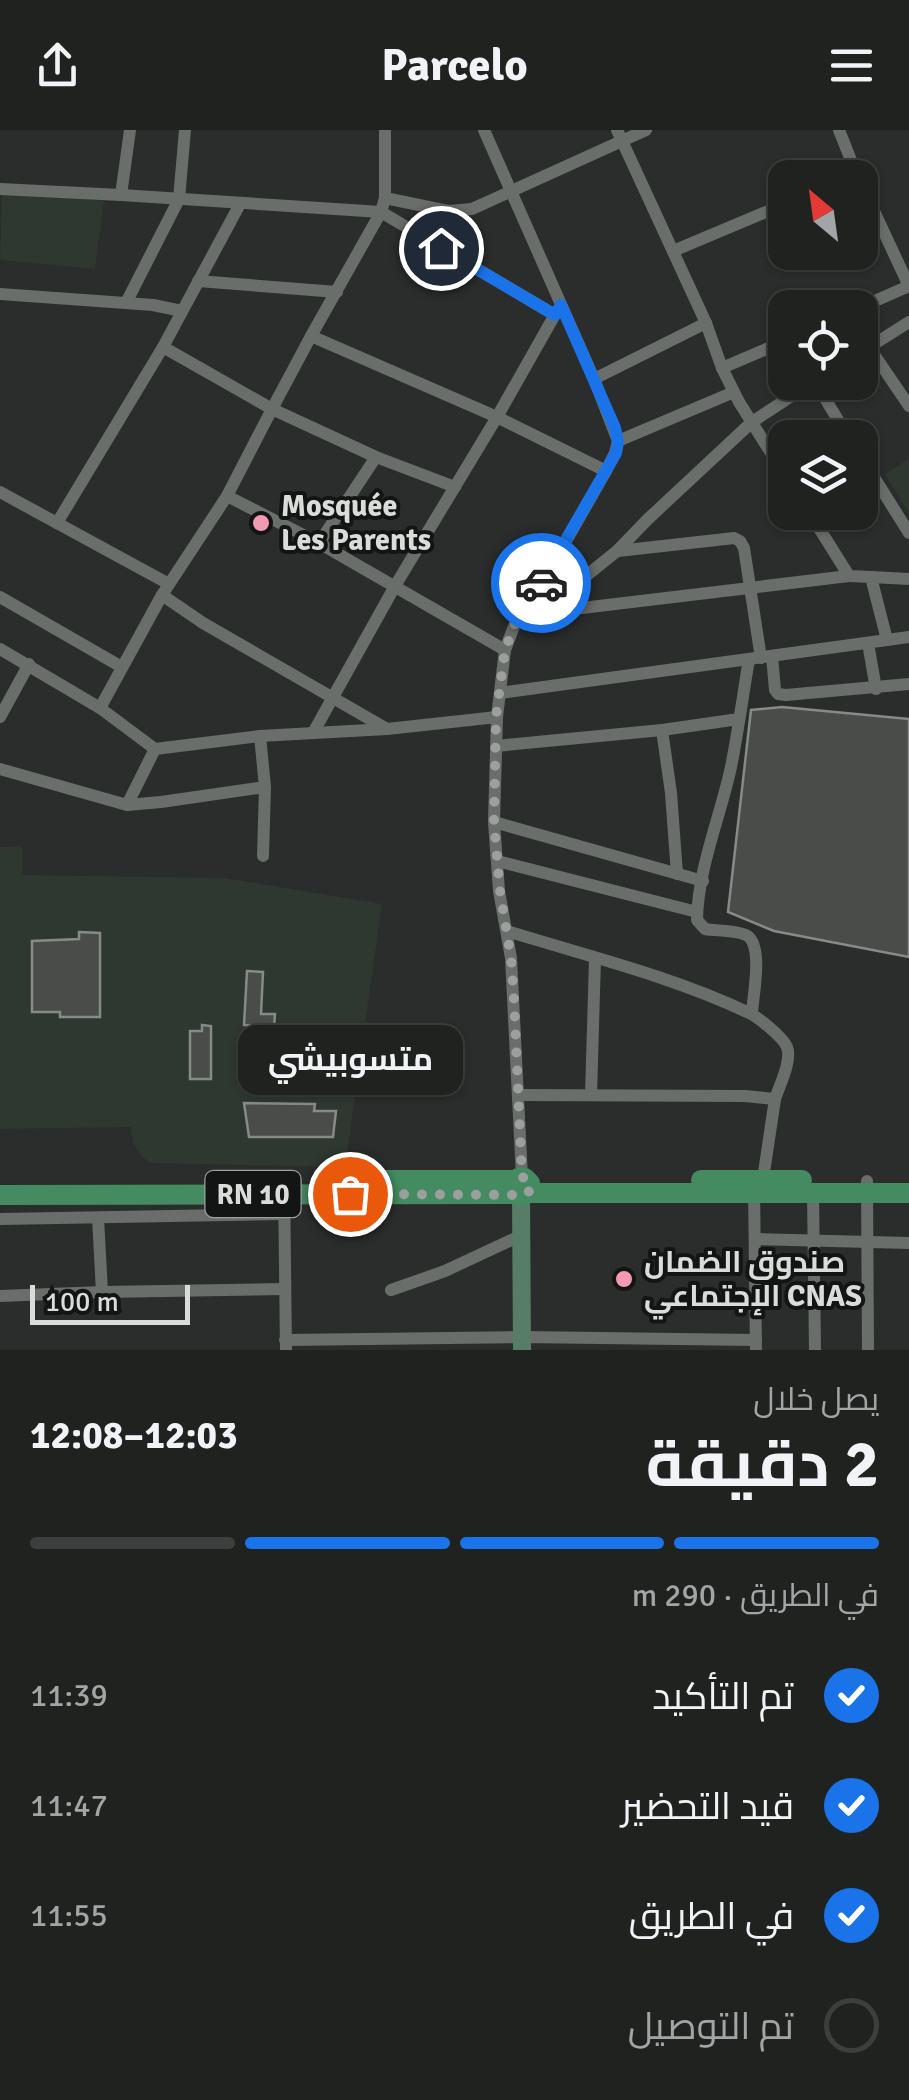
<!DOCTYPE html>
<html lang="ar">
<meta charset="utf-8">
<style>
:root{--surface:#202220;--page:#2d2f2d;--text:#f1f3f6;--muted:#a2a4a5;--line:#3d3f3e;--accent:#1a73e8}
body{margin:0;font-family:Signika,Cairo,sans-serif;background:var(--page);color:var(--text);direction:rtl;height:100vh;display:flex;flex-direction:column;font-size:38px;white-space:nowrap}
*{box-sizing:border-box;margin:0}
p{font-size:32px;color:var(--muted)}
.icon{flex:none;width:55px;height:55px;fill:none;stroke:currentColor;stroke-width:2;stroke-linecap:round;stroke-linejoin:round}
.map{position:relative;height:1220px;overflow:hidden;direction:ltr}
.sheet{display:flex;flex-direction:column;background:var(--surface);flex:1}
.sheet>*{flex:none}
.needle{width:65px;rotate:331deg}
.buttons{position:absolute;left:768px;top:30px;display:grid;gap:20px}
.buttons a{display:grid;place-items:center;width:110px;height:110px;border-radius:20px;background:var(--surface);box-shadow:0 2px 8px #0004,0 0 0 2px var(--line);font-size:50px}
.scale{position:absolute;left:30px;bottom:25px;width:160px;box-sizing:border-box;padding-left:10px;border:5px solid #dadcda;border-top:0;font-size:28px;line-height:35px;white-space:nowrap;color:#dadcda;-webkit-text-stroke:8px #131514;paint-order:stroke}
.pin{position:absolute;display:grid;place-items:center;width:85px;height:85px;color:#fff;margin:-42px;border:5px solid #fff;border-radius:50%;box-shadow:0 2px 10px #0007}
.courier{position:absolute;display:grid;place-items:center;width:100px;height:100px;margin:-50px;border:8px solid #1a73e8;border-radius:50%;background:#fff;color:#222;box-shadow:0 2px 12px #0007}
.bubble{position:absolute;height:70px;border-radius:20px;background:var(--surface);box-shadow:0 2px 8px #0004,0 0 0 2px var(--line);font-size:32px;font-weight:700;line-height:70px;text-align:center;direction:rtl}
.overview em{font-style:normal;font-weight:700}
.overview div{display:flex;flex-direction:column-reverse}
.overview{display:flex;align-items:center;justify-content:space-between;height:170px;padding:0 30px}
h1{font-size:65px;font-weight:700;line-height:75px}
.bar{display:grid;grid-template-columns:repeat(4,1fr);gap:15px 10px;align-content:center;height:120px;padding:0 30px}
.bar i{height:12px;border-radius:8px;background:var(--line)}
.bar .on{background:var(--accent)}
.bar p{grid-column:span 4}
ol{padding:0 30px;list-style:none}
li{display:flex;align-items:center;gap:30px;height:110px}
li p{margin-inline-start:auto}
li .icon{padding:10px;border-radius:50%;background:var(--accent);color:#fff;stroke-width:4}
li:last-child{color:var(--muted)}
li i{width:55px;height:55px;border:5px solid var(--line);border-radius:50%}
header{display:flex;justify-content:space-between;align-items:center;height:130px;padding:0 30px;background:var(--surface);font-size:45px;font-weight:700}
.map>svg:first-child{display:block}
</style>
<header><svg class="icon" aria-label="menu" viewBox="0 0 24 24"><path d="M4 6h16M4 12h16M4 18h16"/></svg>Parcelo<svg class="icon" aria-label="share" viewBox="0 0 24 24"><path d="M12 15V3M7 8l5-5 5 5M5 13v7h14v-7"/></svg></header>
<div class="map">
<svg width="909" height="1220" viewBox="0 0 909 1220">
<rect width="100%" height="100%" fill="#2a2d2b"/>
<!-- built -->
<g fill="#2e3730">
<path d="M 2,61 L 104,71 L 95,139 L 0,130 Z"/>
<path d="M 909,329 L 909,383 L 885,344 Z"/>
<path d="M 22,716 L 22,745 L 225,748 L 382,774 L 345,1037 L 150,1033 L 141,1026 L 133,1013 L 131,997 L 0,999 L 0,717 Z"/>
</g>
<!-- building -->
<g fill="#494c49" stroke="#868b87" stroke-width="2.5">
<path d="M 782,577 L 909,589 L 909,827 L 774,801 L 728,782 L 751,580 Z"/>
<path d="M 79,802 L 100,803 L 100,887 L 60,887 L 60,882 L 32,882 L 32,811 L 79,809 Z"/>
<path d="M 247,841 L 263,842 L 261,884 L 275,884 L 274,897 L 244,895 Z"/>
<path d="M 202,895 L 211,896 L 211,949 L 190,949 L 190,901 L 202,901 Z"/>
<path d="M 244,973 L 315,974 L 314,981 L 336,981 L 333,1007 L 249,1007 Z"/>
</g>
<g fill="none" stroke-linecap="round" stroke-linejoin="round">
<!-- minor -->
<g stroke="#6a6e6b" stroke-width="12">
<path d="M 130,0 L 121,65 L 381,82 L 555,185"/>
<path d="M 484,0 L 594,249 L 618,311 L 615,323 L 606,341 L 549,441 L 516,491 L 505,520 L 497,587 L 494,692 L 499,761 L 511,828 L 522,1047"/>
<path d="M 617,0 L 706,193 L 722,238"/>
<path d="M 839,0 L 858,48"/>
<path d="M 860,51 L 909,156"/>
<path d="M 0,59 L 121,65"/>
<path d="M 385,68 L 448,81 L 472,79 L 646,0"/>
<path d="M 673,121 L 785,74"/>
<path d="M 198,151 L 337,162"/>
<path d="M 0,164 L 153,175 L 182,181"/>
<path d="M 126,173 L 179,69 L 185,0"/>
<path d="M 859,178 L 909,156"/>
<path d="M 311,206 L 381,82 L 385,68 L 385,0"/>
<path d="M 785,211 L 722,238 L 739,272 L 785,345"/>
<path d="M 163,217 L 240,74"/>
<path d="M 869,217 L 909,276"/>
<path d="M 860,223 L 909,192"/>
<path d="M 594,249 L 706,193"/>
<path d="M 815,252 L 849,308"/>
<path d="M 618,311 L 734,262"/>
<path d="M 860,325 L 909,403"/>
<path d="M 0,362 L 169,454"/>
<path d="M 227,366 L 272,279 L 376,327 L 455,357"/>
<path d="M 57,393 L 163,217 L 272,279 L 311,206 L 497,287 L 606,341"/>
<path d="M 319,413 L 376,327"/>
<path d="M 618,421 L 734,408 L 740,411 L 744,418 L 761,528"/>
<path d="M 871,447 L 909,449"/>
<path d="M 162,465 L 203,493 L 387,599 L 497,587"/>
<path d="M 0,467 L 120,536"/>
<path d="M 540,483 L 617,421 L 648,389 L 752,292 L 813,252"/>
<path d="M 516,491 L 540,483 L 849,446"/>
<path d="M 887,510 L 909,507"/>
<path d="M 868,513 L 876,559"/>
<path d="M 0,519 L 100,578 L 155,619"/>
<path d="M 772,526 L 775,560 L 778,564 L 786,565 L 909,554"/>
<path d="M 749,529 C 743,565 738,602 731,637 C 720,688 698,738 697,790 L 705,799 C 716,801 735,800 746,805 C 764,814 753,865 752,883"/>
<path d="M 500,563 L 887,510 L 871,447 L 849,446 L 809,382"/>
<path d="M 100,578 L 162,465 L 227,366 L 319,413 L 505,520"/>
<path d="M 0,587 L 29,534"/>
<path d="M 662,600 L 671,663 L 677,744"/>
<path d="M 313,603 L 395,456 L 497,287 L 557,181"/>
<path d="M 260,606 L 265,657 L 263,726"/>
<path d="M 496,616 L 662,600 L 739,589"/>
<path d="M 0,639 L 127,675 L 155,619 L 260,606 L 387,599"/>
<path d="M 127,675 L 161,672 L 265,657"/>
<path d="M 494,692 L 703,751"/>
<path d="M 497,731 L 697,782"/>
<path d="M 507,801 C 587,826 671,846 747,882 C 757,886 783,907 787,917 C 792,931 780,954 775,969"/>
<path d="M 518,965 L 745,966 L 775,969 L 763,1049"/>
<path d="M 591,965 L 595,829"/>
<path d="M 284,1051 L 286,1220"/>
<path d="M 867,1051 L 868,1220"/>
<path d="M 754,1057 L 756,1220"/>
<path d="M 813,1063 L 815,1220"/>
<path d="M 98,1088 L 102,1162"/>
<path d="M 0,1089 L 283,1084"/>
<path d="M 755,1109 L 909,1113"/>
<path d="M 391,1160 L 445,1141 L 520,1106"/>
<path d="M 0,1166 L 102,1162 L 285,1159"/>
<path d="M 285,1210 L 522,1207 L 756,1210"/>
</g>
<!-- secondary -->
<path stroke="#587d66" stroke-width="18" d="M 521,1065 L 522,1220"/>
<!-- primary -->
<g stroke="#458b61" stroke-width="20">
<path d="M 383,1050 L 516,1050"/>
<path d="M 701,1050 L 802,1050"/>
<path d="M 527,1063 L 530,1053 L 525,1048 L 518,1048 L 514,1052 L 513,1058 L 521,1065 L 527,1063 L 909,1063"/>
<path d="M 0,1065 L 518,1064"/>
</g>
</g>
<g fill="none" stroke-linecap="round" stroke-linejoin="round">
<!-- done -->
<path stroke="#9c9f9d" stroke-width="10" stroke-dasharray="0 18" d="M 350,1064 L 521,1065 L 528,1063 L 531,1057 L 528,1050 L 522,1047 L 514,869 L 511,828 L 500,761 L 494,692 L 496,587 L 505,520 L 516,491 L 541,453"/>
<!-- route -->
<path stroke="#1a73e8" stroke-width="12" d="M 441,118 L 555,185 L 561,175 L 615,298 L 618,312 L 616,323 L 541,453"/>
</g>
<!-- markers -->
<g fill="#f19ab1" stroke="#131514" stroke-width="4">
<circle cx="261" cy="393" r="10"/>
<circle cx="624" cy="1149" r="10"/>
</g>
<g text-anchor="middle" stroke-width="8" stroke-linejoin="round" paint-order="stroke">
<!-- shield labels -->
<rect fill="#131514" stroke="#9ea09f" stroke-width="2.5" x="205.5" y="1041" width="95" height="46" rx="8"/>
<g font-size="28" font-weight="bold" fill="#dadcda">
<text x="253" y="1074">RN 10</text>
</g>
<!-- poi labels -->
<g font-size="30" font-weight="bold" fill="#dadcda" stroke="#131514" text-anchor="start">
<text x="281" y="386">Mosquée<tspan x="281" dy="34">Les Parents</tspan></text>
<text x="644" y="1142">صندوق الضمان<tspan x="644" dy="34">الإجتماعي CNAS</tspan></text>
</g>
</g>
</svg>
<div class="buttons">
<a><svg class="needle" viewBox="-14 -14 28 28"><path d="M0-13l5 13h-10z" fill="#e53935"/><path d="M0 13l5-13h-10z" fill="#a2a4a5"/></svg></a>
<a><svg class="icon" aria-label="locate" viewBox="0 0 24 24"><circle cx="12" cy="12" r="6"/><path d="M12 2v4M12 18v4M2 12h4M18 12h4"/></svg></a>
<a><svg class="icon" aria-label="layers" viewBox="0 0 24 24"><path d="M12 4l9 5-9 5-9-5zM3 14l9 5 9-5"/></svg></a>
</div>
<div class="scale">100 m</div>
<div class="pin" style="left:350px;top:1064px;background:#ea580c"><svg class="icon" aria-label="bag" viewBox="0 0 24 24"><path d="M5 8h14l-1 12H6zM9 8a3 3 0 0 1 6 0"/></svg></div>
<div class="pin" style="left:441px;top:118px;background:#1f2937"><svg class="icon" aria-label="home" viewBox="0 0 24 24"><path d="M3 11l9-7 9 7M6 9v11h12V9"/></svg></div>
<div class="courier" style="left:541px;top:453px"><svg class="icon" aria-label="car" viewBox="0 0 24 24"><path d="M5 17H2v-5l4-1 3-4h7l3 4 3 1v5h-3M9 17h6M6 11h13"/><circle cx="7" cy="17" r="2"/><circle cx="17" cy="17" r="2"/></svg></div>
<div class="bubble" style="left:238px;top:895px;width:225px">متسوبيشي</div>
</div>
<section class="sheet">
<div class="overview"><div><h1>2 دقيقة</h1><p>يصل خلال</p></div><em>12:03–12:08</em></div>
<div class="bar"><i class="on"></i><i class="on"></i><i class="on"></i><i></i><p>في الطريق · 290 m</p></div>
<ol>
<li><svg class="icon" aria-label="check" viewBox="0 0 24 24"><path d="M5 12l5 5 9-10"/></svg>تم التأكيد<p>11:39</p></li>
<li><svg class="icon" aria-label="check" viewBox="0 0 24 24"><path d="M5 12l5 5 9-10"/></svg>قيد التحضير<p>11:47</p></li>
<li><svg class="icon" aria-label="check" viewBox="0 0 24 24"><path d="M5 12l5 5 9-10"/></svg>في الطريق<p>11:55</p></li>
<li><i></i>تم التوصيل</li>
</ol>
</section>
